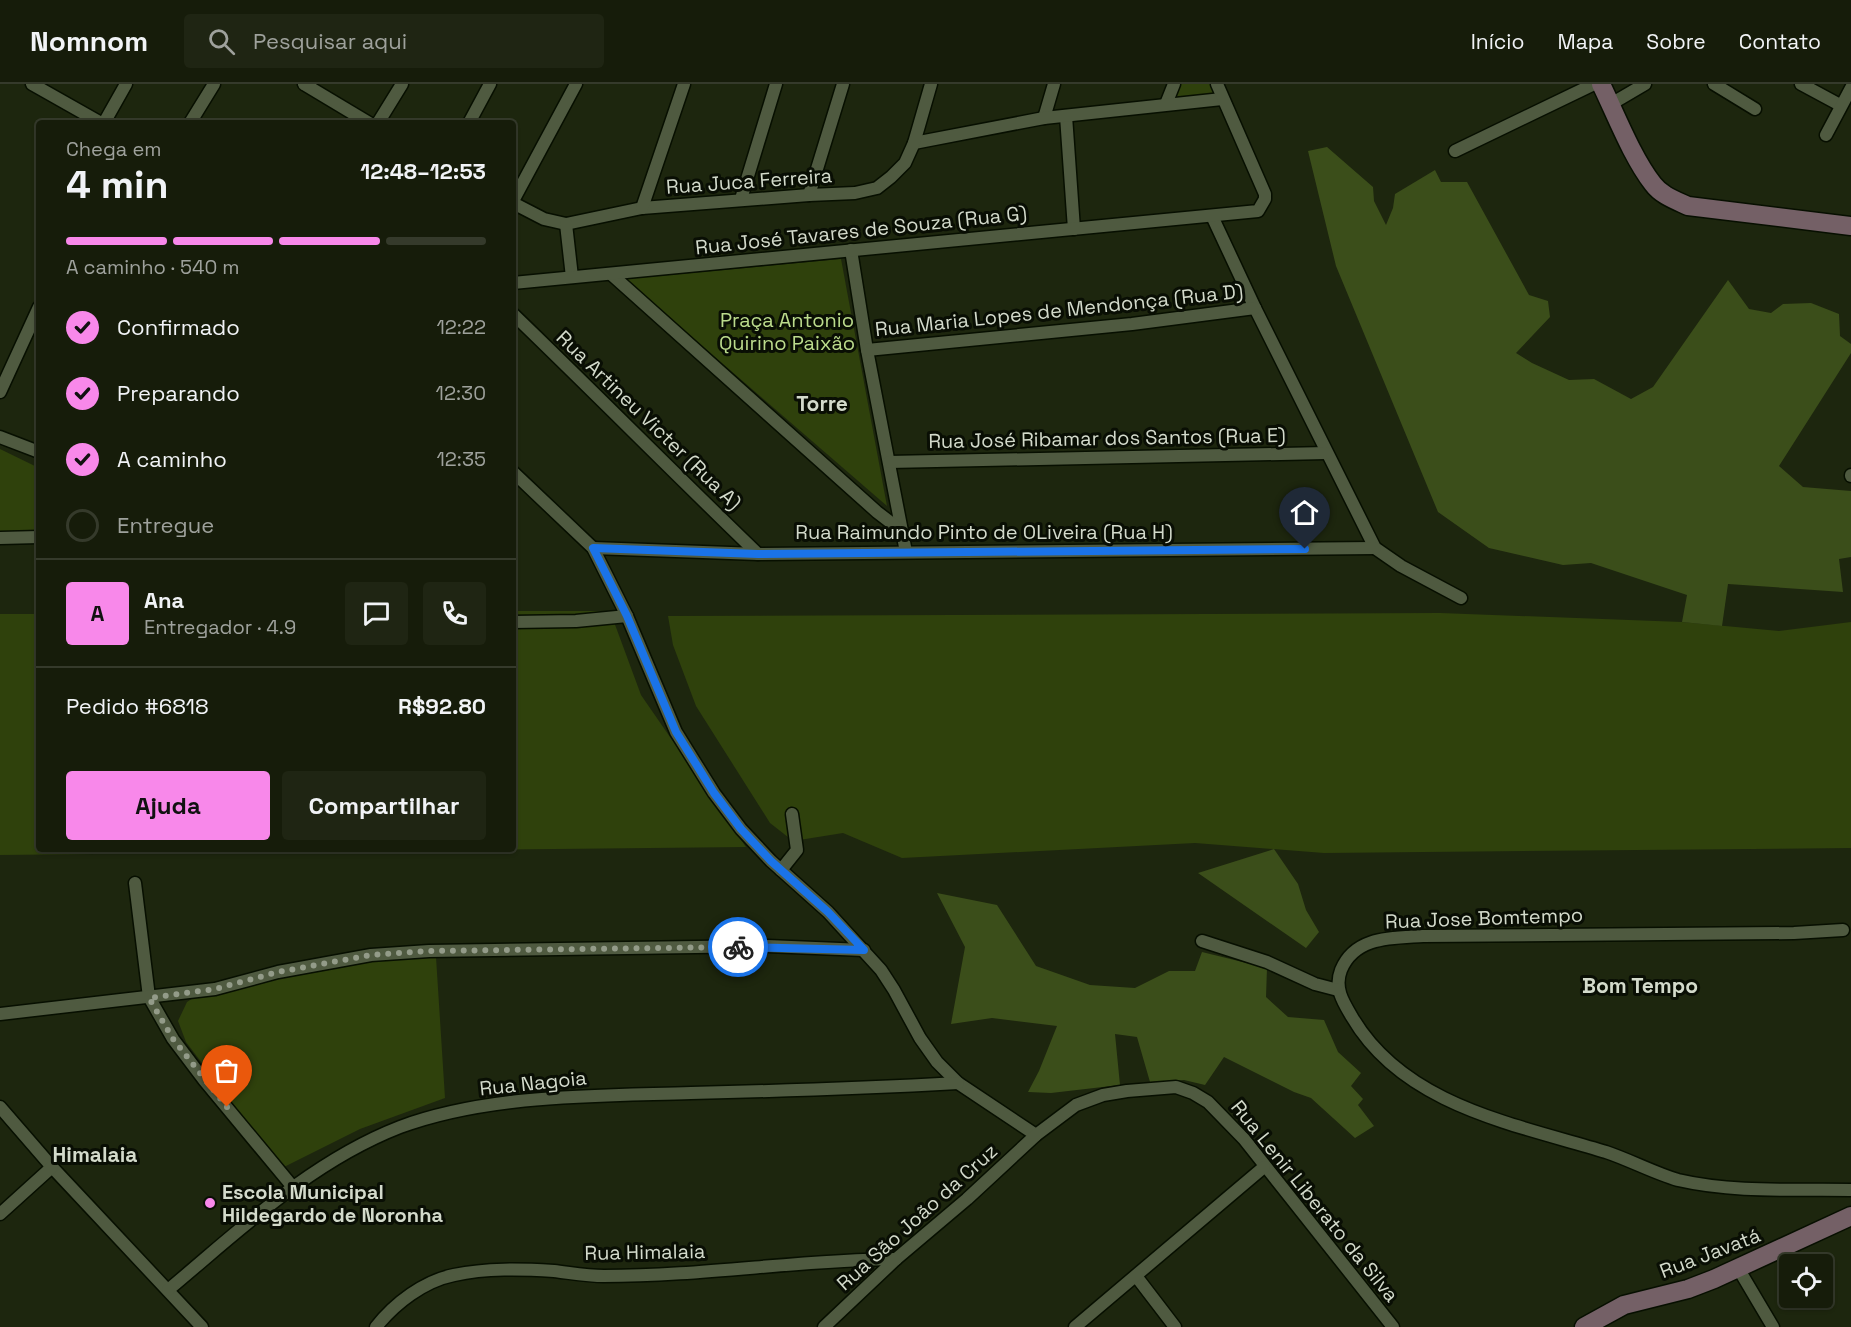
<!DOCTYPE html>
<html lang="pt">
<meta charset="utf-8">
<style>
:root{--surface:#161c0a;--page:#1f2513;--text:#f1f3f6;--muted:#9ea19c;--line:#353a2b;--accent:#f888ea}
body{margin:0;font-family:"Space Grotesk",sans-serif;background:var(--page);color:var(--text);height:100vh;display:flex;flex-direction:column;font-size:22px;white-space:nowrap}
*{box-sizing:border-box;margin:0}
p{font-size:20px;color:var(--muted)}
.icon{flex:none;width:33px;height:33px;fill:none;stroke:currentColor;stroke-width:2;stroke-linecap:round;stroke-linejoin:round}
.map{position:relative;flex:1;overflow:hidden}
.sheet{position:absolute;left:36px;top:36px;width:480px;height:732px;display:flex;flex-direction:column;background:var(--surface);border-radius:6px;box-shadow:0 2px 4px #0004,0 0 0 2px var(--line)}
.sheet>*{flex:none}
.fabs{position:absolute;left:1779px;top:1170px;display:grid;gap:12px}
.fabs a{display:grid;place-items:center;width:54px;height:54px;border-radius:6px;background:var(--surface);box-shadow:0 2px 4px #0004,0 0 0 2px var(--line);font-size:30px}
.pin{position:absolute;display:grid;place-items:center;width:51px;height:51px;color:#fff;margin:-62px -26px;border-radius:50% 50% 50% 0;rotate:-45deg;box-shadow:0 0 6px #0007}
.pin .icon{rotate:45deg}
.courier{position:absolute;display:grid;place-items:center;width:60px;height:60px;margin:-30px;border:4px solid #1a73e8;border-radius:50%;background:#fff;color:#222;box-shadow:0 2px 8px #0007}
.head em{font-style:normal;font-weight:800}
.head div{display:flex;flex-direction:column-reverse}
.head{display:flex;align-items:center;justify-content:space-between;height:102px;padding:0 30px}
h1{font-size:39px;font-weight:800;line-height:45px}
.bar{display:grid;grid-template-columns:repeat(4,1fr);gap:9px 6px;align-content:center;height:72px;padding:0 30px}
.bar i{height:8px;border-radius:4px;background:var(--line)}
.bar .selected{background:var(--accent)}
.bar p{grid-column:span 4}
.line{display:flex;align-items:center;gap:15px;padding:0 30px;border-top:2px solid var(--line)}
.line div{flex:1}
.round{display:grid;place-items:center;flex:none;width:63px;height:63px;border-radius:6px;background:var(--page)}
ol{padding:0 30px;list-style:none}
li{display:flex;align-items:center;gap:18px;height:66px}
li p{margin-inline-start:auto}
li .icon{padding:6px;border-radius:50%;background:var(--accent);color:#111;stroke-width:4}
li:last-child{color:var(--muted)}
li i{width:33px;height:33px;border:3px solid var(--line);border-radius:50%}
.button{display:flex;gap:12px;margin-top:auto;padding:12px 30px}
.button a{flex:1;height:69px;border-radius:6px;background:var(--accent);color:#111;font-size:24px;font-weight:800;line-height:69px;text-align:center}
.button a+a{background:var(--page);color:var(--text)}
header{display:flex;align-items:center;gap:36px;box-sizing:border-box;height:84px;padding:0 30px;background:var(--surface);border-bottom:2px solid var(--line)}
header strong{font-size:28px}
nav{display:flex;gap:33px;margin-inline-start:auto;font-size:21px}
.search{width:420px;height:54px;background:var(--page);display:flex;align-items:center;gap:15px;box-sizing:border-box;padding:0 21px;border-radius:6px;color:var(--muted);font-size:22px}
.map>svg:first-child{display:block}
</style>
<header>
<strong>Nomnom</strong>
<div class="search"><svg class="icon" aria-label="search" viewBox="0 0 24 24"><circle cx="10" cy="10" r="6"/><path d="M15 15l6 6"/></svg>Pesquisar aqui</div>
<nav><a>Início</a><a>Mapa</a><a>Sobre</a><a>Contato</a></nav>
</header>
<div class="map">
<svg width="1851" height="1243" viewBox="0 0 1851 1243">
<rect width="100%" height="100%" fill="#1d260e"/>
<!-- green -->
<g fill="#2f410c">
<path d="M 1174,0 L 1217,0 L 1222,15 L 1166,20 Z"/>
<path d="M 841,175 L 887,422 L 625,195 Z"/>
<path d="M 0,365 L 39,384 L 39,452 L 0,450 Z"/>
<path d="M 513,527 L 610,527 L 641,611 L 746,763 L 0,771 L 0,530 L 39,530 L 39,765 L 513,765 Z"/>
<path d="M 1440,529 L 1682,538 L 1779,547 L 1851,538 L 1851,764 L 1324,769 L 1195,759 L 902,774 L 843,749 L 793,757 L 770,739 L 696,622 L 673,561 L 668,532 Z"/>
<path d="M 389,872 L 436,873 L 445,1014 L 360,1045 L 282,1084 L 186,958 L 178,937 L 187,918 L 196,912 L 298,887 Z"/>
</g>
<!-- forest -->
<g fill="#3b4e1a">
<path d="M 1327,63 L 1373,103 L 1374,117 L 1386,141 L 1393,124 L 1395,110 L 1435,86 L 1441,98 L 1467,98 L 1529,211 L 1548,217 L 1550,233 L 1516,269 L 1532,279 L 1569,296 L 1594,295 L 1631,315 L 1653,303 L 1728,196 L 1749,225 L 1771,229 L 1783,220 L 1811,219 L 1839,230 L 1840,252 L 1851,260 L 1851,269 L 1779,382 L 1803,403 L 1851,407 L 1851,473 L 1839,475 L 1843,508 L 1728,500 L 1722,542 L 1682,538 L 1687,511 L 1591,479 L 1563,481 L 1489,464 L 1438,428 L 1336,182 L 1308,67 Z"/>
<path d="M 1274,765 L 1298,800 L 1306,826 L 1319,848 L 1306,864 L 1198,789 Z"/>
<path d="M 937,809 L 997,821 L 1036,882 L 1090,901 L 1135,904 L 1169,887 L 1195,887 L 1202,868 L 1267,884 L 1266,913 L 1288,933 L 1324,936 L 1338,968 L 1361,989 L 1351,1002 L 1363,1015 L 1358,1021 L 1374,1042 L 1355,1054 L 1311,1014 L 1294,1008 L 1224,973 L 1205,1001 L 1184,996 L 1150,998 L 1137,953 L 1115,950 L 1120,1001 L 1051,1009 L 1028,1008 L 1039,987 L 1057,942 L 992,934 L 951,940 L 965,863 Z"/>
</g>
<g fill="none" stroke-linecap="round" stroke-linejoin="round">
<!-- street casing -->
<g stroke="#070f00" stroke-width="15">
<g id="street">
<path d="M 32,0 L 101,39"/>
<path d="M 304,0 L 369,39"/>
<path d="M 1714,0 L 1755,25"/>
<path d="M 1801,0 L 1840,21"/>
<path d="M 1166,20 L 1174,0"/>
<path d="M 1611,20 L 1645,0"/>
<path d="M 1066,32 L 1074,145"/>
<path d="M 1044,34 L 1054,0"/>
<path d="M 104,39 L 126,0"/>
<path d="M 190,39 L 214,0"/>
<path d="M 378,39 L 402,0"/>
<path d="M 469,39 L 490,0"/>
<path d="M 1826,51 L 1851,4"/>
<path d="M 914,59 L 1044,34 L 1222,15"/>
<path d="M 1455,67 L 1594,0"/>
<path d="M 809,111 L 843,0"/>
<path d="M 741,115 L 776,0"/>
<path d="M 513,117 L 576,0"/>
<path d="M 513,119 L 544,135 L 566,140 L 642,124 L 809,111 L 855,109 L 877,104 L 891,93 L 905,79 L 914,59 L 931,0"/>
<path d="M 642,124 L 684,0"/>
<path d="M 1212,132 L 1255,224 L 1375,464 L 1401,482 L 1461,514"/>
<path d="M 566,140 L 572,193"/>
<path d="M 851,166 L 867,266 L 906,468"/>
<path d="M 611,190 L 877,428 L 903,448"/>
<path d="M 513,199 L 1258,127 L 1265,115 L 1265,110 L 1217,0"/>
<path d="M 513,230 C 595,309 676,391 758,470"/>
<path d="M 867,266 L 1132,240 L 1255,224"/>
<path d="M 0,308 L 39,223"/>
<path d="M 0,353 L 39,368"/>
<path d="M 889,378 L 1326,369"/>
<path d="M 513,388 L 593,464 L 627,532 L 676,648 L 714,709 L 741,745 L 771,777 L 828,828 L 881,886 L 894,906 L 920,954 L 937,978 L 958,999 L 1036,1051"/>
<path d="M 1851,392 L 1851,391"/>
<path d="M 0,454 L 39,453"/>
<path d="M 593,464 L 758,470 L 1375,464"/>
<path d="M 513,538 L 576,537 L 627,532"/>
<path d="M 781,786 L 797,766 L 792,730"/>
<path d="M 135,799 L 149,913 L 173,955 L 204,996 L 292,1102"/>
<path d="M 1843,846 L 1794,849 L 1423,852 C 1392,854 1355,852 1341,886 C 1334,904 1343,918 1352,933 C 1404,1022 1515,1040 1606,1068 C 1630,1076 1654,1089 1678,1096 C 1734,1109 1794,1105 1851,1106"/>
<path d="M 1202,857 L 1267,878 L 1315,900 L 1338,906"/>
<path d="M 0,930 L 215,905 L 278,888 L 371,871 L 429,867 L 767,862 L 864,866"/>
<path d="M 0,1023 L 52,1083 L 202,1243"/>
<path d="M 0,1130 L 52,1083"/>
<path d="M 1738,1184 L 1773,1243"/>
<path d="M 1136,1192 L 1175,1243"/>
<path d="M 168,1206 C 240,1146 310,1078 400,1043 C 489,1010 598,1012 691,1009 C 780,1007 869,1004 958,999"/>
<path d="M 376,1243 C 395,1219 424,1197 454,1191 C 487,1184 521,1185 554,1187 C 571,1189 588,1192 604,1192 C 702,1192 799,1176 896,1175"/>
<path d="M 824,1243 L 896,1175 L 967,1115 L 1036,1051 L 1076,1021 L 1103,1011 L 1127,1007 L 1176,1003 L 1193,1009 L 1208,1018 L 1244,1055 L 1393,1243"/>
<path d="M 1075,1243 L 1264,1083"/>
</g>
</g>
<!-- secondary casing -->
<g stroke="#070f00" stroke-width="21">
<g id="secondary">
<path d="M 1601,0 C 1616,31 1632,73 1653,100 C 1661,111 1675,116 1688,122 L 1851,142"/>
<path d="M 1584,1243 L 1624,1221 L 1688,1205 L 1714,1195 L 1851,1132"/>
</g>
</g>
<!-- street -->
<use href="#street" stroke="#4f5a40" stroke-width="12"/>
<!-- secondary -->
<use href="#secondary" stroke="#746066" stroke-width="18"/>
</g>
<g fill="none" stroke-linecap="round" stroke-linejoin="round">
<!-- done -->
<path stroke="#939b89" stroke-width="6" stroke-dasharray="0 10.8" d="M 227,1023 L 173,955 L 149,914 L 215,905 L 278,888 L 371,871 L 429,867 L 738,863"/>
<!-- route -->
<path stroke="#1a73e8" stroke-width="8" d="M 738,863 L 864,866 L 828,828 L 771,777 L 741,745 L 714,709 L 676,648 L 627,532 L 593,464 L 758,470 L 1305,465"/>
</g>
<!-- markers -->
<circle fill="#f888ea" stroke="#090e04" stroke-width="2" cx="210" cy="1119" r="6"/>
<g text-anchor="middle" stroke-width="6" stroke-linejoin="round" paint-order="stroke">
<!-- street labels -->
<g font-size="20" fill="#d3dacb" stroke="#090e04">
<text transform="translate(749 97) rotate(-4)" y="7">Rua Juca Ferreira</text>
<text transform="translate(861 146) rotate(-6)" y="7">Rua José Tavares de Souza (Rua G)</text>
<text transform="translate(1059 226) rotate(-6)" y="7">Rua Maria Lopes de Mendonça (Rua D)</text>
<text transform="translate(649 336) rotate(44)" y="7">Rua Artineu Victer (Rua A)</text>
<text transform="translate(1107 354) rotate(-1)" y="7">Rua José Ribamar dos Santos (Rua E)</text>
<text x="984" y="455">Rua Raimundo Pinto de OLiveira (Rua H)</text>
<text transform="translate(1484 834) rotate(-2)" y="7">Rua Jose Bomtempo</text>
<text transform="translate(533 999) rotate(-6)" y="7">Rua Nagoia</text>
<text transform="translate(1315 1117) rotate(51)" y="7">Rua Lenir Liberato da Silva</text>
<text transform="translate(917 1133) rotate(-42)" y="7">Rua São João da Cruz</text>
<text transform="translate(645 1168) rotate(-1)" y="7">Rua Himalaia</text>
<text transform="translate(1710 1169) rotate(-21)" y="7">Rua Javatá</text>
</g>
<!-- park labels -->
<g font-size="20" fill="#bbdb8c" stroke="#090e04">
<text x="787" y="243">Praça Antonio<tspan x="787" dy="23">Quirino Paixão</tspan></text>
</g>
<!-- poi labels -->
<g font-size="20" font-weight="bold" fill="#d3dacb" stroke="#090e04" text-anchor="start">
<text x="222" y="1115">Escola Municipal<tspan x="222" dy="23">Hildegardo de Noronha</tspan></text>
</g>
<!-- neighbourhood labels -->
<g font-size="21" font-weight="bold" fill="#d3dacb" stroke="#090e04">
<text x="822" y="327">Torre</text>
<text x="1640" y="909">Bom Tempo</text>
<text x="95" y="1078">Himalaia</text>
</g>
</g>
</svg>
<div class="fabs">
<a><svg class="icon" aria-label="locate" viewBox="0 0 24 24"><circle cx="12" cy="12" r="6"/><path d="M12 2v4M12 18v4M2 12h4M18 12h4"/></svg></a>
</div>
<div class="pin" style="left:227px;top:1023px;background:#ea580c"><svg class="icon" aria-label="bag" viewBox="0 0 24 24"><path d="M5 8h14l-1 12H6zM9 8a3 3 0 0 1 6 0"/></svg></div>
<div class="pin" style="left:1305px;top:465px;background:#1f2937"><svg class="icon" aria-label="home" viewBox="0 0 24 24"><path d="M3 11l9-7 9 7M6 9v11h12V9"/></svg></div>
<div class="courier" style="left:738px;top:863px"><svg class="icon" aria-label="bike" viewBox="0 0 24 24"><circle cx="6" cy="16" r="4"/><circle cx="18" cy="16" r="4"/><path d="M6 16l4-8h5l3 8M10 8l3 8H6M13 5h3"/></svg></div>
<section class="sheet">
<div class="head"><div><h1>4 min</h1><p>Chega em</p></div><em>12:48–12:53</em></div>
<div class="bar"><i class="selected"></i><i class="selected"></i><i class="selected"></i><i></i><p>A caminho · 540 m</p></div>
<ol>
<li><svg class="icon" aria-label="check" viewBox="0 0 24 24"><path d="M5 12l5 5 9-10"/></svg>Confirmado<p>12:22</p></li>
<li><svg class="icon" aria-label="check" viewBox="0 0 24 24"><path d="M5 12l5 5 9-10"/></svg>Preparando<p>12:30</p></li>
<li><svg class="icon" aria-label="check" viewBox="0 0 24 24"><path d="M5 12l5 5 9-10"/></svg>A caminho<p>12:35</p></li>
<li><i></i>Entregue</li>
</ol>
<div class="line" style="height:108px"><b class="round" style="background:var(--accent);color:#111">A</b><div><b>Ana</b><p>Entregador · 4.9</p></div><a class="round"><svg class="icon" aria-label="chat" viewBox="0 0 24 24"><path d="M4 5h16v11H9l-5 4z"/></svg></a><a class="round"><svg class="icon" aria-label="phone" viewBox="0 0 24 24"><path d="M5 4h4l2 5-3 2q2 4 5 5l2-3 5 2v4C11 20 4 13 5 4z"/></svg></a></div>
<div class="line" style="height:78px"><div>Pedido #6818</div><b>R$92.80</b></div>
<div class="button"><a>Ajuda</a><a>Compartilhar</a></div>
</section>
</div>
